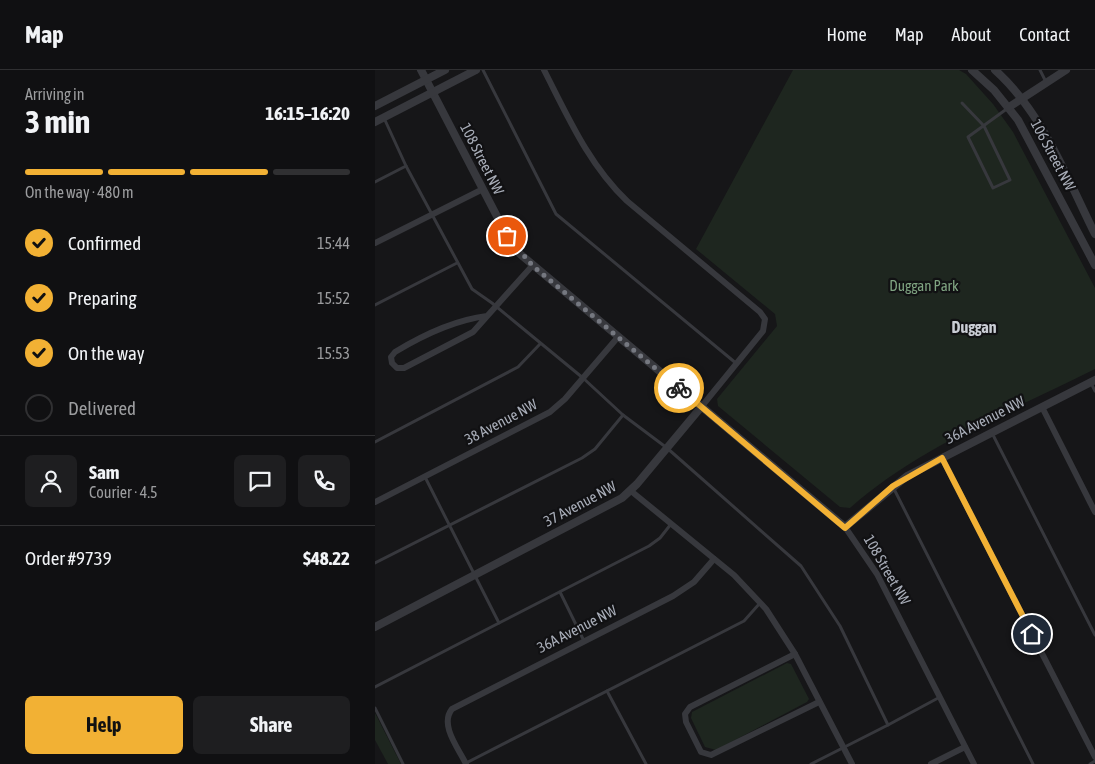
<!DOCTYPE html>
<meta charset="utf-8">
<style>
:root{--surface:#101012;--page:#1e1e20;--text:#f1f3f6;--muted:#9c9d9f;--line:#303032;--accent:#f2b134}
body{margin:0;font-family:"Asap Condensed",sans-serif;background:var(--page);color:var(--text);height:100vh;display:flex;flex-direction:column;font-size:19px;white-space:nowrap}
*{box-sizing:border-box;margin:0}
p{font-size:16px;color:var(--muted)}
.icon{flex:none;width:28px;height:28px;fill:none;stroke:currentColor;stroke-width:2;stroke-linecap:round;stroke-linejoin:round}
.map{position:relative;flex:1;overflow:hidden}
.panel{display:flex;flex-direction:column;background:var(--surface);width:375px}
.panel>*{flex:none}
.pin{position:absolute;display:grid;place-items:center;width:42px;height:42px;color:#fff;margin:-21px;border:2px solid #fff;border-radius:50%;box-shadow:0 1px 5px #0007}
.courier{position:absolute;display:grid;place-items:center;width:50px;height:50px;margin:-25px;border:4px solid #f2b134;border-radius:50%;background:#fff;color:#222;box-shadow:0 1px 6px #0007}
.overview em{font-style:normal;font-weight:700}
.overview div{display:flex;flex-direction:column-reverse}
.overview{display:flex;align-items:center;justify-content:space-between;height:85px;padding:0 25px}
h1{font-size:32px;font-weight:700;line-height:38px}
.bar{display:grid;grid-template-columns:repeat(4,1fr);gap:8px 5px;align-content:center;height:60px;padding:0 25px}
.bar i{height:6px;border-radius:4px;background:var(--line)}
.bar .on{background:var(--accent)}
.bar p{grid-column:span 4}
.line{display:flex;align-items:center;gap:12px;padding:0 25px;border-top:1px solid var(--line)}
.line div{flex:1}
.round{display:grid;place-items:center;flex:none;width:52px;height:52px;border-radius:8px;background:var(--page)}
ol{padding:0 25px;list-style:none}
li{display:flex;align-items:center;gap:15px;height:55px}
li p{margin-inline-start:auto}
li .icon{padding:5px;border-radius:50%;background:var(--accent);color:#111;stroke-width:4}
li:last-child{color:var(--muted)}
li i{width:28px;height:28px;border:2px solid var(--line);border-radius:50%}
.button{display:flex;gap:10px;margin-top:auto;padding:10px 25px}
.button a{flex:1;height:58px;border-radius:8px;background:var(--accent);color:#111;font-size:20px;font-weight:700;line-height:58px;text-align:center}
.button a+a{background:var(--page);color:var(--text)}
header{display:flex;align-items:center;gap:30px;box-sizing:border-box;height:70px;padding:0 25px;background:var(--surface);border-bottom:1px solid var(--line)}
header strong{font-size:24px}
nav{display:flex;gap:28px;margin-inline-start:auto;font-size:18px}
main{display:flex;flex:1;min-height:0}
.map>svg:first-child{display:block}
</style>
<header>
<strong>Map</strong>
<nav><a>Home</a><a>Map</a><a>About</a><a>Contact</a></nav>
</header>
<main>
<section class="panel">
<div class="overview"><div><h1>3 min</h1><p>Arriving in</p></div><em>16:15–16:20</em></div>
<div class="bar"><i class="on"></i><i class="on"></i><i class="on"></i><i></i><p>On the way · 480 m</p></div>
<ol>
<li><svg class="icon" aria-label="check" viewBox="0 0 24 24"><path d="M5 12l5 5 9-10"/></svg>Confirmed<p>15:44</p></li>
<li><svg class="icon" aria-label="check" viewBox="0 0 24 24"><path d="M5 12l5 5 9-10"/></svg>Preparing<p>15:52</p></li>
<li><svg class="icon" aria-label="check" viewBox="0 0 24 24"><path d="M5 12l5 5 9-10"/></svg>On the way<p>15:53</p></li>
<li><i></i>Delivered</li>
</ol>
<div class="line" style="height:90px"><a class="round"><svg class="icon" aria-label="person" viewBox="0 0 24 24"><circle cx="12" cy="8" r="4"/><path d="M4 21q1-7 8-7t8 7"/></svg></a><div><b>Sam</b><p>Courier · 4.5</p></div><a class="round"><svg class="icon" aria-label="chat" viewBox="0 0 24 24"><path d="M4 5h16v11H9l-5 4z"/></svg></a><a class="round"><svg class="icon" aria-label="phone" viewBox="0 0 24 24"><path d="M5 4h4l2 5-3 2q2 4 5 5l2-3 5 2v4C11 20 4 13 5 4z"/></svg></a></div>
<div class="line" style="height:65px"><div>Order #9739</div><b>$48.22</b></div>
<div class="button"><a>Help</a><a>Share</a></div>
</section>
<div class="map">
<svg width="720" height="694" viewBox="0 0 720 694">
<rect width="100%" height="100%" fill="#161618"/>
<!-- green -->
<g fill="#1e261f">
<path d="M 418,0 L 584,0 L 591,4 L 618,34 L 638,62 L 720,218 L 720,299 C 639,340 543,377 475,438 L 465,437 L 343,336 L 342,329 L 402,256 L 400,244 L 321,179 Z"/>
<path d="M 412,593 L 416,594 L 434,629 L 432,632 L 341,680 L 330,677 L 316,648 L 317,642 Z"/>
<path d="M 0,643 L 26,694 L 13,694 L 0,670 Z"/>
</g>
<g fill="none" stroke-linecap="round" stroke-linejoin="round">
<!-- service -->
<g stroke="#37383d" stroke-width="3">
<path d="M 108,0 L 181,144 L 362,294"/>
<path d="M 665,0 L 671,12"/>
<path d="M 587,33 L 609,56 L 635,110 L 618,118 L 593,67 L 633,38"/>
<path d="M 9,48 L 31,96 L 97,219 L 117,233 L 208,308 L 248,345 L 292,378 L 426,496 L 465,556 L 513,655 L 565,627"/>
<path d="M 0,112 L 31,96"/>
<path d="M 0,235 L 82,193"/>
<path d="M 716,313 L 720,321"/>
<path d="M 617,363 L 720,565"/>
<path d="M 0,372 L 143,297 L 165,274"/>
<path d="M 50,407 L 124,553 L 274,476 L 285,468 L 296,454"/>
<path d="M 518,417 L 658,694"/>
<path d="M 0,493 L 207,388 L 220,379 L 248,345"/>
<path d="M 185,522 L 209,571"/>
<path d="M 0,617 L 124,553"/>
<path d="M 232,621 L 271,694"/>
<path d="M 0,638 L 28,694"/>
<path d="M 91,693 L 369,551 L 385,533"/>
<path d="M 436,694 L 513,655"/>
<path d="M 715,694 L 720,691"/>
</g>
<!-- minor -->
<g stroke="#37383d" stroke-width="6">
<path d="M 169,0 C 193,47 214,95 252,131 L 385,242 L 390,249 L 388,261 L 327,336"/>
<path d="M 0,173 L 108,119"/>
<path d="M 112,246 C 79,250 48,265 20,282 L 16,287 L 17,293 L 22,298 L 29,298 L 98,262 L 157,196"/>
<path d="M 667,337 L 720,442"/>
<path d="M 567,388 L 720,687"/>
<path d="M 256,421 L 359,505 L 391,539 L 420,584 L 477,694"/>
<path d="M 0,432 L 175,342 L 190,329 L 243,267"/>
<path d="M 470,457 L 502,504 L 599,694"/>
<path d="M 420,584 L 315,637 L 310,644 L 311,652 L 326,682 L 336,685 L 444,632"/>
<path d="M 91,694 C 84,679 64,655 77,639 L 298,526 L 319,512 L 339,489"/>
<path d="M 556,694 L 590,677"/>
</g>
<!-- tertiary -->
<g stroke="#37383d" stroke-width="8">
<path d="M 46,0 L 127,156 L 145,184 L 470,457 L 532,406 L 720,310"/>
<path d="M 597,0 L 619,20 L 643,50 L 720,195"/>
<path d="M 620,0 C 668,43 692,108 720,164"/>
<path d="M 0,36 L 70,0"/>
<path d="M 634,37 L 691,0"/>
<path d="M 0,52 L 101,0"/>
<path d="M 0,557 L 247,428 L 262,414 L 327,336"/>
</g>
</g>
<g fill="none" stroke-linecap="round" stroke-linejoin="round">
<!-- done -->
<path stroke="#757880" stroke-width="5" stroke-dasharray="0 9" d="M 132,166 L 158,196 L 304,318"/>
<!-- route -->
<path stroke="#f2b134" stroke-width="6" d="M 304,318 L 470,458 L 518,416 L 567,388 L 657,564"/>
</g>
<g text-anchor="middle" stroke-width="4.5" stroke-linejoin="round" paint-order="stroke">
<!-- street labels -->
<g font-size="15" fill="#a8adb8" stroke="#111113">
<text transform="translate(678 85) rotate(62)" y="5">106 Street NW</text>
<text transform="translate(107 89) rotate(63)" y="5">108 Street NW</text>
<text transform="translate(610 350) rotate(-27)" y="5">36A Avenue NW</text>
<text transform="translate(126 352) rotate(-28)" y="5">38 Avenue NW</text>
<text transform="translate(205 434) rotate(-28)" y="5">37 Avenue NW</text>
<text transform="translate(512 500) rotate(60)" y="5">108 Street NW</text>
<text transform="translate(202 559) rotate(-27)" y="5">36A Avenue NW</text>
</g>
<!-- park labels -->
<g font-size="15" fill="#7fa381" stroke="#111113">
<text x="549" y="221">Duggan Park</text>
</g>
<!-- neighbourhood labels -->
<g font-size="16" font-weight="bold" fill="#c9ccd4" stroke="#111113">
<text x="599" y="263">Duggan</text>
</g>
</g>
</svg>
<div class="pin" style="left:132px;top:166px;background:#ea580c"><svg class="icon" aria-label="bag" viewBox="0 0 24 24"><path d="M5 8h14l-1 12H6zM9 8a3 3 0 0 1 6 0"/></svg></div>
<div class="pin" style="left:657px;top:564px;background:#1f2937"><svg class="icon" aria-label="home" viewBox="0 0 24 24"><path d="M3 11l9-7 9 7M6 9v11h12V9"/></svg></div>
<div class="courier" style="left:304px;top:318px"><svg class="icon" aria-label="bike" viewBox="0 0 24 24"><circle cx="6" cy="16" r="4"/><circle cx="18" cy="16" r="4"/><path d="M6 16l4-8h5l3 8M10 8l3 8H6M13 5h3"/></svg></div>
</div>
</main>
